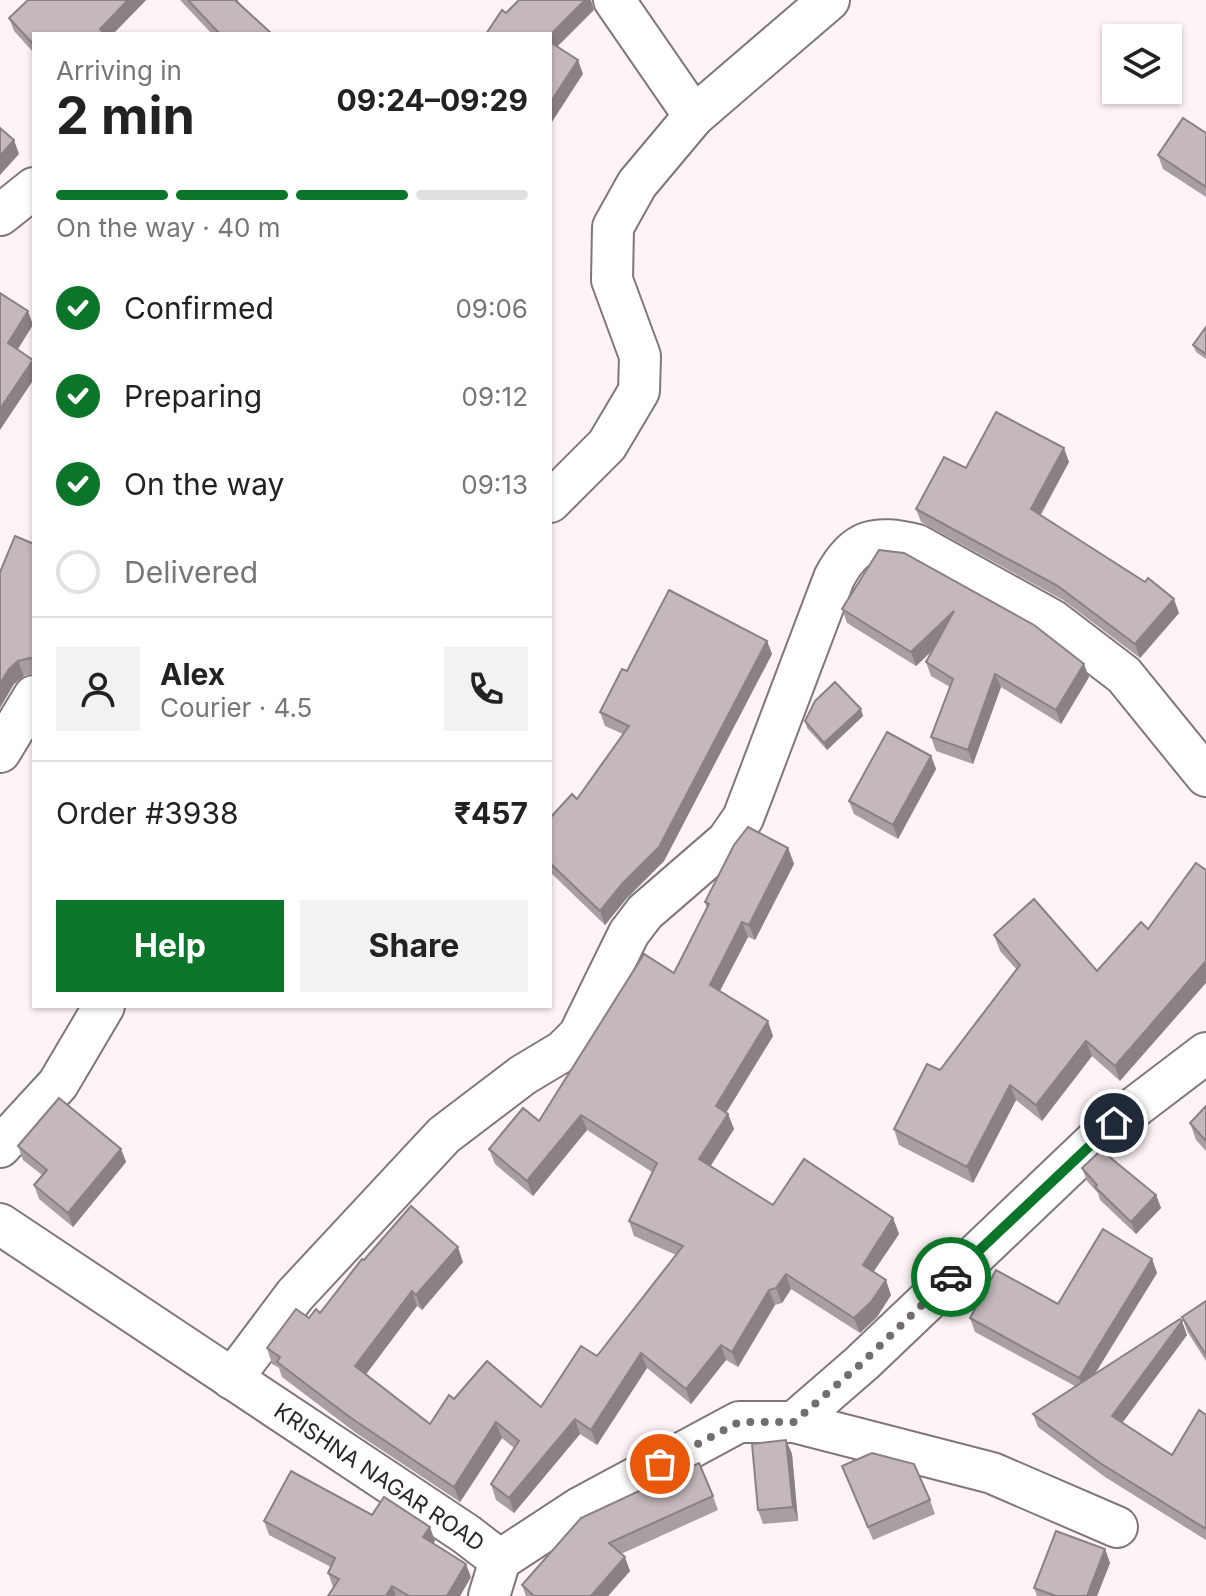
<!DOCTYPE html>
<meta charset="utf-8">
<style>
:root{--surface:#fff;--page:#f2f2f2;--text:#222;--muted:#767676;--line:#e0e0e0;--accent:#0b762a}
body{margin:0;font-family:Inter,sans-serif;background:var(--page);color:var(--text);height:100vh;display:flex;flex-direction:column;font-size:30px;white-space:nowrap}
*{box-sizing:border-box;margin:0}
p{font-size:26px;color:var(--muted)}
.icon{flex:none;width:44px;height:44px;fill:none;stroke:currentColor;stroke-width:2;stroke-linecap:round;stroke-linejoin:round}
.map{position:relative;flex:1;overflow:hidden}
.side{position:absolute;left:32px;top:32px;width:520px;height:976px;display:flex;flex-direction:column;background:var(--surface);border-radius:0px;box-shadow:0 2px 6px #0004}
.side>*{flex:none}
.tools{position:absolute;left:1102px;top:24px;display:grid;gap:16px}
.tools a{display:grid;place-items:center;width:80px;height:80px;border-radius:0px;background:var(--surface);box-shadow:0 2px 6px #0004;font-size:40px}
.pin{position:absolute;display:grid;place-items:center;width:68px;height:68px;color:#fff;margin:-34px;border:4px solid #fff;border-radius:50%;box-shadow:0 2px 8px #0007}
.courier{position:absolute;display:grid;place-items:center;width:80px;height:80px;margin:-40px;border:6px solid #0b762a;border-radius:50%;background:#fff;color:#222;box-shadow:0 2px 10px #0007}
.summary em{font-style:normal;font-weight:700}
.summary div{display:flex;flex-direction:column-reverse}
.summary{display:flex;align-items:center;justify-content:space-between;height:136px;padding:0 24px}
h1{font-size:52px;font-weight:700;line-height:60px}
.bar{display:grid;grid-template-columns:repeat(4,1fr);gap:12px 8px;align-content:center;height:96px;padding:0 24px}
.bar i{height:10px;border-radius:6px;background:var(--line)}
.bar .current{background:var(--accent)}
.bar p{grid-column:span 4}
.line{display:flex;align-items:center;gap:20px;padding:0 24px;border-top:2px solid var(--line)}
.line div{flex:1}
.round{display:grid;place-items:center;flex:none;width:84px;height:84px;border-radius:0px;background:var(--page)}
ol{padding:0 24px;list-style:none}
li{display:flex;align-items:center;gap:24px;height:88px}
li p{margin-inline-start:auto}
li .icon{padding:8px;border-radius:50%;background:var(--accent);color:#fff;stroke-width:4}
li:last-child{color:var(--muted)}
li i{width:44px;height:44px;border:4px solid var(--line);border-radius:50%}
.button{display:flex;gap:16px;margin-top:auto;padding:16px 24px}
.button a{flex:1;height:92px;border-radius:0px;background:var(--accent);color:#fff;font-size:32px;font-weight:700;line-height:92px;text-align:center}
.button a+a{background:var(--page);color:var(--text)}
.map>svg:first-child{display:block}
</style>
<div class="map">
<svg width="1206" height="1596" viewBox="0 0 1206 1596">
<rect width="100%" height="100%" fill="#fef4f8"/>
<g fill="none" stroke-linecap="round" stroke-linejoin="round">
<!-- minor casing -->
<g stroke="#81767b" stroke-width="44">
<g id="minor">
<path d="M 614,0 L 694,116"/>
<path d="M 0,215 L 34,188"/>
<path d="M 550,502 L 607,445 L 639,391 L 640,356 L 612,280 L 613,227 L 637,184 L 694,116 L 829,0"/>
<path d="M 0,752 L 34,696"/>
<path d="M 0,1147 L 58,1084 L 104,1006"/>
<path id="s1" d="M 0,1224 L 466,1534 L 500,1560 L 581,1507 L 739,1422 L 794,1422 L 862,1363 L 1114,1123 L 1206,1053"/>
<path d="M 232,1379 L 295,1295 L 444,1135 L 523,1075 L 563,1051 L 579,1035 L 629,933 L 645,912 L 727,841 L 743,818 L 753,792 L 834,578 C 855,538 875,535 917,545 L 1052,620 L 1124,675 L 1206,776"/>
<path d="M 794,1422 L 992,1473 L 1117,1527"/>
<path d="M 489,1596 L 500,1560"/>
</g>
</g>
<!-- minor -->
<use href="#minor" stroke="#fff" stroke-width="40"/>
</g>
<!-- wall -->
<g fill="#a99ea3">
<path d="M 28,0 L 146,0 L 113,34 L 34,34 L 34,53 L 14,31 L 9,18 Z"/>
<path d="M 180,0 L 238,0 L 239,4 L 272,34 L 212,34 Z"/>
<path d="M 1206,133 L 1206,197 L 1163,169 L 1158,155 Z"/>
<path d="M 1206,327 L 1206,359 L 1196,352 L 1193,345 Z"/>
<path d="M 1069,462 L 1041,515 L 1179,613 L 1140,658 L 1063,600 L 921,522 L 916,509 L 966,468 Z"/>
<path d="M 34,544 L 34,673 L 24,676 L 14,684 Z"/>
<path d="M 842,609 L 1089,677 L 1061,724 L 1001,687 L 973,764 L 936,751 L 931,737 L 950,687 L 931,676 L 926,662 L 933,650 L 916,666 L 847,623 Z"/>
<path d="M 767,641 L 772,654 L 664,861 L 627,898 L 605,925 L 550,872 L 550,818 L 577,799 L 623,734 L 605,726 L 600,712 L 627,671 Z"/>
<path d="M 863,716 L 827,750 L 807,728 L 805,721 Z"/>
<path d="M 931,756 L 936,769 L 898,839 L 854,814 L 849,801 Z"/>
<path d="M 788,848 L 794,864 L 755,940 L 748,937 L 720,991 L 773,1036 L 726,1113 L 728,1114 L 734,1129 L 710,1166 L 773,1205 L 893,1218 L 899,1234 L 873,1272 L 891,1295 L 877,1317 L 860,1333 L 791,1289 L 782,1303 L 775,1305 L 738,1367 L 726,1360 L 691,1404 L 647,1368 L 597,1445 L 580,1434 L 514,1513 L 496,1500 L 491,1484 L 514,1448 L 502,1438 L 460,1502 L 356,1433 L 282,1377 L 279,1368 L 272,1364 L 267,1348 L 309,1318 L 320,1313 L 364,1260 L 463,1262 L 422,1310 L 417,1306 L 366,1374 L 430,1424 L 454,1399 L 541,1407 L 597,1356 L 676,1255 L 634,1236 L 629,1221 L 652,1172 L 587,1130 L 533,1196 L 495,1164 L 489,1149 L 539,1121 L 674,973 L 707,909 L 705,902 Z"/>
<path d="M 994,935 L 1097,971 L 1120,1081 L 1092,1056 L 1042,1121 L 1016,1100 L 973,1183 L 899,1145 L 894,1129 L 1017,970 L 1000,951 Z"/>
<path d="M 1206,1106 L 1206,1151 L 1196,1140 L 1190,1123 Z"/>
<path d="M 18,1146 L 121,1149 L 126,1162 L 73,1227 L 39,1199 L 34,1185 L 42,1175 L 23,1160 Z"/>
<path d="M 1082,1168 L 1156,1195 L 1161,1208 L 1136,1234 L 1100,1200 L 1098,1193 L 1087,1181 Z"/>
<path d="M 1152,1259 L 1157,1273 L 1095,1374 L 1187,1335 L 1122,1423 L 1172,1455 L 1206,1415 L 1206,1540 L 1105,1477 L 1038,1427 L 1033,1414 L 1075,1386 L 975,1332 L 970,1318 L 1058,1304 Z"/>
<path d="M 1206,1301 L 1206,1361 L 1187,1331 L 1182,1317 Z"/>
<path d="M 786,1440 L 792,1454 L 798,1521 L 763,1524 L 758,1510 Z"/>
<path d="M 842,1466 L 930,1500 L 935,1514 L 873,1540 Z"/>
<path d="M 713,1496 L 718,1510 L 621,1554 L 630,1571 L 608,1596 L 526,1596 L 522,1585 L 581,1518 Z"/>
<path d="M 372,1515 L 435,1541 L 433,1544 L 471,1577 L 460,1596 L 328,1596 L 333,1587 L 328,1573 L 331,1567 L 269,1535 L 264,1521 Z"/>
<path d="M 1105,1549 L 1110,1563 L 1097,1596 L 1037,1596 L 1034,1588 Z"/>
</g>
<!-- shaded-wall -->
<g fill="#898184">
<path d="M 128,0 L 146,0 L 113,34 L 101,34 L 100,29 Z"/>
<path d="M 585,0 L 591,0 L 594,10 L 551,53 L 550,35 Z"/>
<path d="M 578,60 L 583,74 L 550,125 L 550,103 Z"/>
<path d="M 14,140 L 19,154 L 0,175 L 0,156 Z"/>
<path d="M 28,311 L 33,325 L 13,357 L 8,343 Z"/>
<path d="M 33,360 L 34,379 L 0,430 L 0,409 Z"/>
<path d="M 1064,448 L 1069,462 L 1036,522 L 1031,509 Z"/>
<path d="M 1174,599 L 1179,613 L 1140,658 L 1135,644 Z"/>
<path d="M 954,611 L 959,624 L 916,666 L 911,652 Z"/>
<path d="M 767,641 L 772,654 L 664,861 L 627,898 L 605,925 L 600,911 Z"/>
<path d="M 18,661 L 24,676 L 14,684 L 0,708 L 0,684 L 9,669 Z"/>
<path d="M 1084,664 L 1089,677 L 1061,724 L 1056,710 Z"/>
<path d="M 995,674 L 1001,687 L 973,764 L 968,750 Z"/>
<path d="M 861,709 L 863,716 L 827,750 L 824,743 Z"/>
<path d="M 931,756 L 936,769 L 898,839 L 893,825 Z"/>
<path d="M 788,848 L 794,864 L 755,940 L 749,925 Z"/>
<path d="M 742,922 L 748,937 L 715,1000 L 710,985 Z"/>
<path d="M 1206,961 L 1206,983 L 1120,1081 L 1115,1066 Z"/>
<path d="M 768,1021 L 773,1036 L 721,1121 L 716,1106 Z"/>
<path d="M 1086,1041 L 1092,1056 L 1042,1121 L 1036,1105 Z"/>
<path d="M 1010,1085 L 1016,1100 L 973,1183 L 967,1167 Z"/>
<path d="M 728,1114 L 734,1129 L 705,1175 L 699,1159 Z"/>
<path d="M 581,1115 L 587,1130 L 533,1196 L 527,1181 Z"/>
<path d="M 121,1149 L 126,1162 L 73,1227 L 68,1213 Z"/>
<path d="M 1156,1195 L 1161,1208 L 1136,1234 L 1131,1222 Z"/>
<path d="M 893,1218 L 899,1234 L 868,1280 L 863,1265 Z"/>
<path d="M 458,1247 L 463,1262 L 422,1310 L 416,1295 Z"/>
<path d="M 1152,1259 L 1157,1273 L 1084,1391 L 1079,1378 Z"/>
<path d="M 786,1274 L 791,1289 L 782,1303 L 776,1288 Z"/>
<path d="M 886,1280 L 891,1295 L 877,1317 L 860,1333 L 854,1318 Z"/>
<path d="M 769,1290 L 775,1305 L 738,1367 L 732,1352 Z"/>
<path d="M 412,1291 L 417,1306 L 361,1381 L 355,1366 Z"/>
<path d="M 1182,1321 L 1187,1335 L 1117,1430 L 1112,1416 Z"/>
<path d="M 721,1345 L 726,1360 L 691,1404 L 686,1389 Z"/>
<path d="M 641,1353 L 647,1368 L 597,1445 L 591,1430 Z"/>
<path d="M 575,1419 L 580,1434 L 514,1513 L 509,1498 Z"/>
<path d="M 496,1422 L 502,1438 L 460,1502 L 454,1487 Z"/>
<path d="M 786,1440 L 792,1454 L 798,1521 L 793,1507 Z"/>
<path d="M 430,1527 L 435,1541 L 428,1551 L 423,1537 Z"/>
<path d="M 1105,1549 L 1110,1563 L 1097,1596 L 1087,1596 Z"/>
<path d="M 625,1557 L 630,1571 L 608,1596 L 591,1596 Z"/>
<path d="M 466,1564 L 471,1577 L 460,1596 L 447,1596 Z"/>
<path d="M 392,1586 L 396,1596 L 386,1596 Z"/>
</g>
<!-- building -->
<g fill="#c4b8bd" stroke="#898184" stroke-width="2">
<path d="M 28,0 L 128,0 L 100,29 L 104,34 L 34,34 L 34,45 L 9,18 Z"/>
<path d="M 188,0 L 235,0 L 272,34 L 220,34 Z"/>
<path d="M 519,0 L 585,0 L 550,35 L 486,34 L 502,10 L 506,13 Z"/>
<path d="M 550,42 L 578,60 L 550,103 Z"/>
<path d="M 1183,118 L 1206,133 L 1206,187 L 1158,155 Z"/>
<path d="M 0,128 L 14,140 L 0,156 Z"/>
<path d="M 0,293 L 28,311 L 8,343 L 33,360 L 0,409 Z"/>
<path d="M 1206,327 L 1206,354 L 1193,345 Z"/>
<path d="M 996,412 L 1064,448 L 1031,509 L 1145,582 L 1148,578 L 1174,599 L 1135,644 L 1058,586 L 916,509 L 944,457 L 966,468 Z"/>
<path d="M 15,536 L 34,544 L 34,659 L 30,658 L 18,661 L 9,669 L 0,684 L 0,572 Z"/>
<path d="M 879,550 L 904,553 L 1034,625 L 1084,664 L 1056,710 L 995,674 L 968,750 L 931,737 L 953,679 L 926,662 L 954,611 L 911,652 L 842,609 Z"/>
<path d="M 669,590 L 767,641 L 659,847 L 622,884 L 600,911 L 550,863 L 550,818 L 572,794 L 577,799 L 629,726 L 600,712 L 622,669 L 627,671 Z"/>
<path d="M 835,682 L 861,709 L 824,743 L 805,721 L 815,701 Z"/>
<path d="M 887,732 L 931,756 L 893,825 L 849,801 Z"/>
<path d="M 748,827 L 788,848 L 749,925 L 742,922 L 710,985 L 768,1021 L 716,1106 L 728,1114 L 699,1159 L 773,1205 L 804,1159 L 893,1218 L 863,1265 L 886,1280 L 871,1302 L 854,1318 L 786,1274 L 776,1288 L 769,1290 L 732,1352 L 721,1345 L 686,1389 L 641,1353 L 591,1430 L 575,1419 L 509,1498 L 491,1484 L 519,1441 L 496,1422 L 454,1487 L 351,1418 L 277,1362 L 280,1357 L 267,1348 L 296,1309 L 309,1318 L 316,1309 L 320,1313 L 362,1259 L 364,1260 L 411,1206 L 458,1247 L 416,1295 L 412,1291 L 355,1366 L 430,1424 L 449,1395 L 454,1399 L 487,1361 L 541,1407 L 581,1346 L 597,1356 L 683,1246 L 629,1221 L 657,1163 L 581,1115 L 527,1181 L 489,1149 L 523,1108 L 539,1121 L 644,954 L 674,973 L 709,904 L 705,902 L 734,845 Z"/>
<path d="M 1196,863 L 1206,870 L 1206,961 L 1115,1066 L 1086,1041 L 1036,1105 L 1010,1085 L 967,1167 L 894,1129 L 927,1064 L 940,1070 L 1020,965 L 994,935 L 1034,899 L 1097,971 L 1141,922 L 1148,929 Z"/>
<path d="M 59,1098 L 121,1149 L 68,1213 L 34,1185 L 47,1170 L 18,1146 Z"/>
<path d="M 1206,1106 L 1206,1141 L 1190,1123 Z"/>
<path d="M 1101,1150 L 1156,1195 L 1131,1222 L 1095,1187 L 1097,1185 L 1082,1168 Z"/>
<path d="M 1103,1229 L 1152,1259 L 1079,1378 L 970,1318 L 996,1270 L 1058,1304 Z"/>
<path d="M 1206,1301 L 1206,1355 L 1182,1317 Z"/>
<path d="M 1180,1319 L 1182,1321 L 1112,1416 L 1172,1455 L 1199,1410 L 1206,1415 L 1206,1529 L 1100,1463 L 1033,1414 Z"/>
<path d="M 786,1440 L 793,1507 L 758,1510 L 752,1444 Z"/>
<path d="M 872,1453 L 914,1464 L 930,1500 L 868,1527 L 842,1466 Z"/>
<path d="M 699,1463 L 713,1496 L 609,1543 L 625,1557 L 591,1596 L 534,1596 L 522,1585 L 581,1518 Z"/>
<path d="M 291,1471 L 372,1515 L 384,1497 L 430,1527 L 423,1537 L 466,1564 L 447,1596 L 409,1596 L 392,1586 L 386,1596 L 328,1596 L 339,1579 L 328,1573 L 335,1558 L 264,1521 Z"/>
<path d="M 1056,1531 L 1105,1549 L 1087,1596 L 1056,1596 L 1034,1588 Z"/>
</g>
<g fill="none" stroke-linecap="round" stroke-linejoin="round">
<!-- done -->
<path stroke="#746d70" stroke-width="8" stroke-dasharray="0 14.4" d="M 660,1464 L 739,1422 L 794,1422 L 862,1363 L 951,1277"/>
<!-- route -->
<path stroke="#0b762a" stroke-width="10" d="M 951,1277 L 1114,1123"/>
</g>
<g text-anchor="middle" stroke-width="6" stroke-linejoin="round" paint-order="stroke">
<!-- street labels -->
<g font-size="22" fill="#2a2527" stroke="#fef4f8">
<text dy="8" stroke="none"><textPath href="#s1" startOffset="456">KRISHNA NAGAR ROAD</textPath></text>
</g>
</g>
</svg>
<div class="tools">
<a><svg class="icon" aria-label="layers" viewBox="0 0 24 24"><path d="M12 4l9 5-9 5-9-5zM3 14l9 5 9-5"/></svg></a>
</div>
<div class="pin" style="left:660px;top:1464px;background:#ea580c"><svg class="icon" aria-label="bag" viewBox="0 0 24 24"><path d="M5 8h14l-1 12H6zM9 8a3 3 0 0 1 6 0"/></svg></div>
<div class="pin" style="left:1114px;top:1123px;background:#1f2937"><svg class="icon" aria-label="home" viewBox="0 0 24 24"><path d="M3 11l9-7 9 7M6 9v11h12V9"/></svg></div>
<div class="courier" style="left:951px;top:1277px"><svg class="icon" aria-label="car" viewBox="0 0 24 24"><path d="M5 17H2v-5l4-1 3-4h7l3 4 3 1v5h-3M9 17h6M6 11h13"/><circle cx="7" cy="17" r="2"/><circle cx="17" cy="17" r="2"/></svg></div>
<section class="side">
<div class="summary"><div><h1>2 min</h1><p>Arriving in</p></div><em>09:24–09:29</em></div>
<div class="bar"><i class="current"></i><i class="current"></i><i class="current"></i><i></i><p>On the way · 40 m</p></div>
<ol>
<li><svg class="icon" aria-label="check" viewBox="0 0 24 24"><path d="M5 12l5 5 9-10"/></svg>Confirmed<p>09:06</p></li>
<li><svg class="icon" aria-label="check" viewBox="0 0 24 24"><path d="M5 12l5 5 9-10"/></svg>Preparing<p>09:12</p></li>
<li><svg class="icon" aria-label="check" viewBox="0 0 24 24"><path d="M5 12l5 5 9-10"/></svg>On the way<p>09:13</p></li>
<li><i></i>Delivered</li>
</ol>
<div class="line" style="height:144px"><a class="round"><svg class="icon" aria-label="person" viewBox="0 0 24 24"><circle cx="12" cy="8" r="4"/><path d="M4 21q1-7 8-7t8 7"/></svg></a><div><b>Alex</b><p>Courier · 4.5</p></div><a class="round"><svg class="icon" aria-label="phone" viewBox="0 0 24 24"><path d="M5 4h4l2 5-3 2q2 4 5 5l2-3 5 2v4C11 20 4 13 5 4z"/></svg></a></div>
<div class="line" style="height:104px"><div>Order #3938</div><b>₹457</b></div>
<div class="button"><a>Help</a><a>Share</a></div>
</section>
</div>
